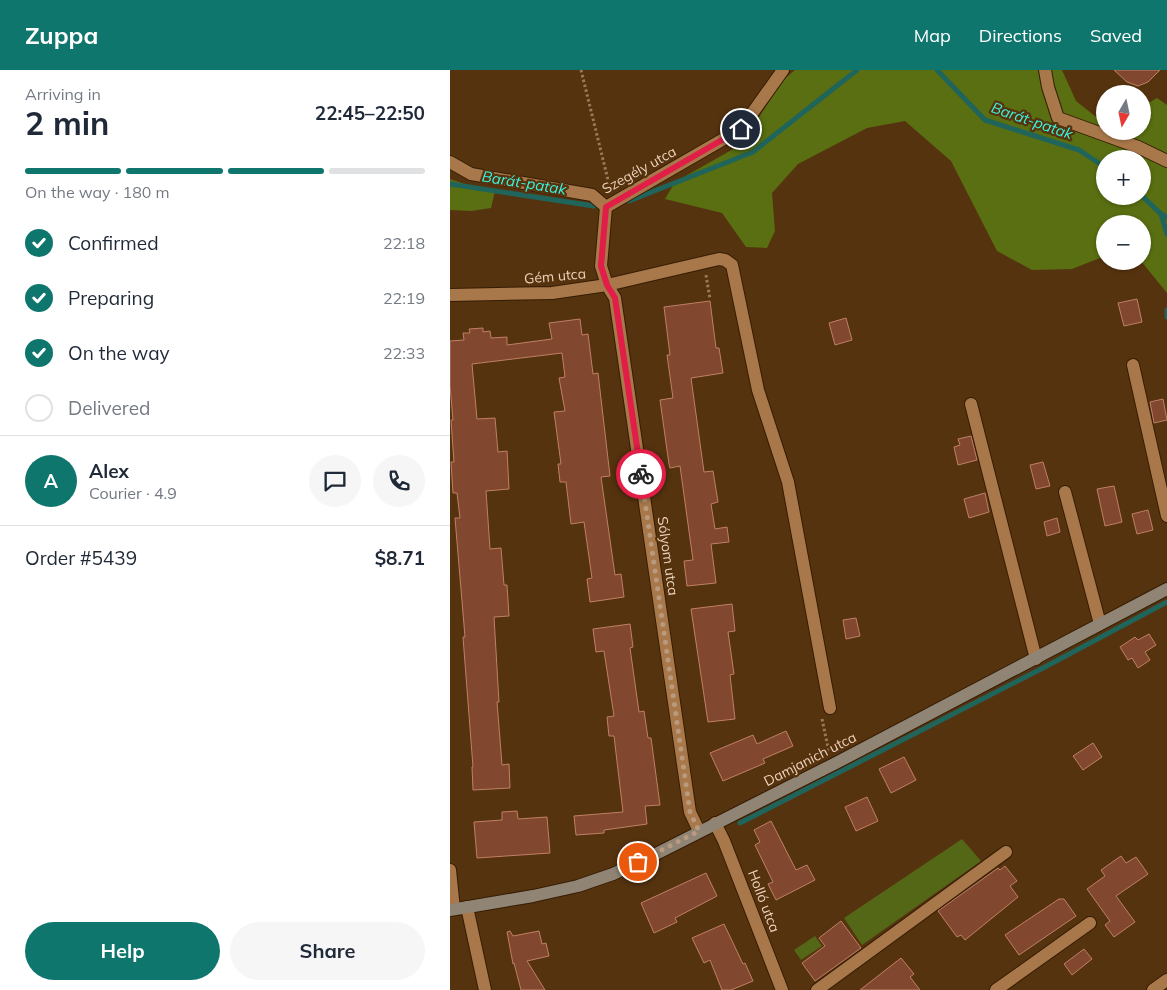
<!DOCTYPE html>
<meta charset="utf-8">
<style>
:root{--surface:#fff;--page:#f6f6f7;--text:#1f2937;--muted:#747a83;--line:#e0e1e3;--accent:#0f766e}
body{margin:0;font-family:Mulish,sans-serif;background:var(--page);color:var(--text);height:100vh;display:flex;flex-direction:column;font-size:19px;white-space:nowrap}
*{box-sizing:border-box;margin:0}
p{font-size:16px;color:var(--muted)}
.icon{flex:none;width:28px;height:28px;fill:none;stroke:currentColor;stroke-width:2;stroke-linecap:round;stroke-linejoin:round}
.map{position:relative;flex:1;overflow:hidden}
.details{display:flex;flex-direction:column;background:var(--surface);width:450px}
.details>*{flex:none}
.needle{width:32px;rotate:189deg}
.buttons{position:absolute;left:646px;top:15px;display:grid;gap:10px}
.buttons a{display:grid;place-items:center;width:55px;height:55px;border-radius:50%;background:var(--surface);box-shadow:0 1px 4px #0004;font-size:25px}
.pin{position:absolute;display:grid;place-items:center;width:42px;height:42px;color:#fff;margin:-21px;border:2px solid #fff;border-radius:50%;box-shadow:0 1px 5px #0007}
.courier{position:absolute;display:grid;place-items:center;width:50px;height:50px;margin:-25px;border:4px solid #e11d48;border-radius:50%;background:#fff;color:#222;box-shadow:0 1px 6px #0007}
.head em{font-style:normal;font-weight:700}
.head div{display:flex;flex-direction:column-reverse}
.head{display:flex;align-items:center;justify-content:space-between;height:85px;padding:0 25px}
h1{font-size:32px;font-weight:700;line-height:38px}
.bar{display:grid;grid-template-columns:repeat(4,1fr);gap:8px 5px;align-content:center;height:60px;padding:0 25px}
.bar i{height:6px;border-radius:4px;background:var(--line)}
.bar .on{background:var(--accent)}
.bar p{grid-column:span 4}
.line{display:flex;align-items:center;gap:12px;padding:0 25px;border-top:1px solid var(--line)}
.line div{flex:1}
.round{display:grid;place-items:center;flex:none;width:52px;height:52px;border-radius:26px;background:var(--page)}
ol{padding:0 25px;list-style:none}
li{display:flex;align-items:center;gap:15px;height:55px}
li p{margin-inline-start:auto}
li .icon{padding:5px;border-radius:50%;background:var(--accent);color:#fff;stroke-width:4}
li:last-child{color:var(--muted)}
li i{width:28px;height:28px;border:2px solid var(--line);border-radius:50%}
.action{display:flex;gap:10px;margin-top:auto;padding:10px 25px}
.action a{flex:1;height:58px;border-radius:30px;background:var(--accent);color:#fff;font-size:20px;font-weight:700;line-height:58px;text-align:center}
.action a+a{background:var(--page);color:var(--text)}
header{display:flex;align-items:center;gap:30px;box-sizing:border-box;height:70px;padding:0 25px;background:var(--accent);color:#fff}
header strong{font-size:24px}
nav{display:flex;gap:28px;margin-inline-start:auto;font-size:18px}
main{display:flex;flex:1;min-height:0}
.map>svg:first-child{display:block}
</style>
<header>
<strong>Zuppa</strong>
<nav><a>Map</a><a>Directions</a><a>Saved</a></nav>
</header>
<main>
<section class="details">
<div class="head"><div><h1>2 min</h1><p>Arriving in</p></div><em>22:45–22:50</em></div>
<div class="bar"><i class="on"></i><i class="on"></i><i class="on"></i><i></i><p>On the way · 180 m</p></div>
<ol>
<li><svg class="icon" aria-label="check" viewBox="0 0 24 24"><path d="M5 12l5 5 9-10"/></svg>Confirmed<p>22:18</p></li>
<li><svg class="icon" aria-label="check" viewBox="0 0 24 24"><path d="M5 12l5 5 9-10"/></svg>Preparing<p>22:19</p></li>
<li><svg class="icon" aria-label="check" viewBox="0 0 24 24"><path d="M5 12l5 5 9-10"/></svg>On the way<p>22:33</p></li>
<li><i></i>Delivered</li>
</ol>
<div class="line" style="height:90px"><b class="round" style="background:var(--accent);color:#fff">A</b><div><b>Alex</b><p>Courier · 4.9</p></div><a class="round"><svg class="icon" aria-label="chat" viewBox="0 0 24 24"><path d="M4 5h16v11H9l-5 4z"/></svg></a><a class="round"><svg class="icon" aria-label="phone" viewBox="0 0 24 24"><path d="M5 4h4l2 5-3 2q2 4 5 5l2-3 5 2v4C11 20 4 13 5 4z"/></svg></a></div>
<div class="line" style="height:65px"><div>Order #5439</div><b>$8.71</b></div>
<div class="action"><a>Help</a><a>Share</a></div>
</section>
<div class="map">
<svg width="717" height="920" viewBox="0 0 717 920">
<rect width="100%" height="100%" fill="#56330f"/>
<!-- green -->
<g fill="#536716">
<path d="M 512,769 L 531,791 L 412,875 L 394,848 Z"/>
<path d="M 365,866 L 372,876 L 351,890 L 344,880 Z"/>
</g>
<!-- forest -->
<g fill="#596f11" fill-rule="evenodd">
<path d="M 345,0 L 612,0 L 626,31 L 655,54 L 655,61 L 692,61 L 693,36 L 707,28 L 717,35 L 717,223 L 691,191 L 692,191 L 692,154 L 655,154 L 655,186 L 622,199 L 582,200 L 547,181 L 501,91 L 455,51 L 417,58 L 348,94 L 322,123 L 325,161 L 317,178 L 296,177 L 272,143 L 215,129 L 225,112 L 292,74 L 332,11 ZM 655,89 L 692,89 L 692,126 L 655,126 Z"/>
<path d="M 0,109 L 20,116 L 45,121 L 41,138 L 21,141 L 0,140 Z"/>
</g>
<g fill="none" stroke-linecap="round" stroke-linejoin="round">
<!-- stream -->
<g stroke="#1f655c" stroke-width="5">
<path d="M 487,0 L 535,50 L 629,80 L 655,97"/>
<path d="M 0,114 L 144,136"/>
<path d="M 692,126 L 711,144 L 717,147"/>
<path d="M 179,131 L 303,82 L 407,0"/>
<path d="M 711,144 L 717,164"/>
<path d="M 717,240 L 717,247"/>
<path d="M 290,753 L 593,598 L 717,532"/>
</g>
</g>
<!-- building -->
<g fill="#81472f" stroke="#bf8066">
<path d="M 664,0 L 710,0 L 698,12 L 688,16 L 677,12 Z"/>
<path d="M 687,229 L 692,252 L 674,256 L 668,233 Z"/>
<path d="M 260,231 L 266,278 L 269,278 L 273,303 L 241,308 L 254,402 L 263,401 L 268,432 L 261,434 L 265,459 L 277,457 L 279,472 L 261,474 L 266,513 L 237,516 L 234,491 L 243,490 L 238,454 L 230,396 L 220,398 L 219,394 L 210,330 L 223,328 L 217,285 L 220,285 L 214,237 Z"/>
<path d="M 396,248 L 402,270 L 385,275 L 379,253 Z"/>
<path d="M 130,249 L 132,265 L 138,264 L 143,304 L 148,303 L 160,406 L 151,407 L 165,505 L 171,504 L 174,527 L 140,532 L 137,509 L 142,508 L 134,452 L 121,454 L 116,412 L 110,412 L 108,394 L 111,394 L 104,342 L 115,341 L 109,308 L 115,307 L 112,283 L 22,294 L 27,349 L 45,348 L 48,382 L 57,381 L 59,419 L 36,421 L 40,479 L 51,478 L 54,515 L 57,515 L 59,546 L 44,547 L 49,632 L 47,632 L 52,695 L 59,694 L 60,718 L 23,720 L 22,697 L 23,697 L 13,567 L 15,567 L 5,448 L 10,448 L 7,423 L 3,423 L 1,392 L 4,392 L 1,350 L 3,350 L 0,316 L 0,271 L 14,270 L 13,263 L 20,263 L 19,259 L 33,258 L 33,262 L 40,261 L 41,268 L 57,267 L 57,275 L 102,269 L 99,253 Z"/>
<path d="M 713,329 L 717,350 L 704,353 L 700,332 Z"/>
<path d="M 521,366 L 527,390 L 508,395 L 504,377 L 510,375 L 508,369 Z"/>
<path d="M 593,392 L 600,416 L 586,419 L 580,395 Z"/>
<path d="M 664,416 L 672,452 L 655,456 L 647,419 Z"/>
<path d="M 535,423 L 539,442 L 519,448 L 514,429 Z"/>
<path d="M 698,440 L 703,460 L 687,464 L 682,444 Z"/>
<path d="M 607,448 L 610,462 L 597,466 L 594,452 Z"/>
<path d="M 282,534 L 285,561 L 278,562 L 284,604 L 280,605 L 285,649 L 258,652 L 241,539 Z"/>
<path d="M 406,548 L 410,566 L 396,569 L 393,550 Z"/>
<path d="M 180,554 L 183,577 L 180,578 L 189,642 L 194,641 L 198,668 L 201,668 L 210,735 L 195,736 L 197,754 L 154,760 L 154,763 L 126,765 L 124,746 L 173,742 L 164,666 L 159,666 L 157,647 L 164,646 L 154,581 L 146,582 L 143,559 Z"/>
<path d="M 699,564 L 706,575 L 695,582 L 700,590 L 688,598 L 682,588 L 678,590 L 670,577 L 685,567 L 688,570 Z"/>
<path d="M 336,661 L 343,676 L 313,689 L 315,693 L 273,711 L 260,683 L 303,665 L 307,674 Z"/>
<path d="M 643,673 L 652,687 L 633,700 L 623,686 Z"/>
<path d="M 454,687 L 466,710 L 441,723 L 429,699 Z"/>
<path d="M 417,727 L 428,751 L 406,761 L 395,737 Z"/>
<path d="M 67,741 L 68,749 L 97,747 L 100,783 L 27,788 L 24,752 L 52,750 L 52,742 Z"/>
<path d="M 321,751 L 346,800 L 357,795 L 365,810 L 326,830 L 318,814 L 323,812 L 305,775 L 310,772 L 304,760 Z"/>
<path d="M 671,786 L 676,793 L 686,787 L 698,804 L 666,826 L 685,852 L 664,867 L 655,855 L 660,851 L 637,819 L 655,806 L 651,800 Z"/>
<path d="M 555,796 L 567,811 L 560,816 L 568,827 L 515,870 L 511,865 L 507,867 L 488,841 L 548,798 L 550,800 Z"/>
<path d="M 256,803 L 267,826 L 225,848 L 227,852 L 204,863 L 191,833 Z"/>
<path d="M 609,829 L 614,829 L 626,846 L 569,885 L 555,865 Z"/>
<path d="M 391,851 L 411,878 L 365,911 L 352,893 L 375,876 L 369,868 Z"/>
<path d="M 274,854 L 293,894 L 295,893 L 303,911 L 281,920 L 272,920 L 260,890 L 254,893 L 242,868 Z"/>
<path d="M 60,861 L 63,866 L 89,861 L 92,874 L 96,873 L 99,886 L 77,891 L 95,920 L 71,920 L 64,893 L 63,894 L 58,867 L 57,862 Z"/>
<path d="M 634,879 L 642,889 L 622,905 L 614,894 Z"/>
<path d="M 451,888 L 464,904 L 460,907 L 470,920 L 410,920 Z"/>
</g>
<g fill="none" stroke-linecap="round" stroke-linejoin="round">
<!-- minor casing -->
<g stroke="#351d04" stroke-width="14">
<g id="minor">
<path d="M 595,0 L 598,17 L 608,48 L 688,77 L 717,91"/>
<path d="M 0,92 L 21,104 L 142,125 L 156,137"/>
<path d="M 156,137 L 151,196 L 157,215 L 165,228 L 240,742 L 249,761"/>
<path d="M 156,137 L 291,59 L 333,0"/>
<path d="M 0,225 L 102,223 L 157,215 L 269,189 L 275,190 L 282,195 L 308,320 L 338,412 L 380,638"/>
<path d="M 683,295 L 717,446"/>
<path d="M 521,334 L 586,589"/>
<path d="M 615,422 L 650,554"/>
<path d="M 265,753 L 274,771 L 332,920"/>
<path d="M 0,800 L 4,839"/>
<path d="M 17,837 L 35,920"/>
<path d="M 367,920 L 556,782"/>
<path d="M 546,920 L 640,853"/>
<path d="M 703,920 L 717,910"/>
</g>
</g>
<!-- secondary casing -->
<g stroke="#351d04" stroke-width="14">
<path id="secondary" d="M 0,840 L 83,826 L 128,816 L 163,804 L 200,787 L 384,694 L 717,519"/>
</g>
<!-- path -->
<g stroke="#9a7a5c" stroke-width="3" stroke-dasharray="2.5 2.5" stroke-linecap="butt">
<path d="M 131,0 L 158,110 L 157,121"/>
<path d="M 256,205 L 260,229"/>
<path d="M 372,649 L 379,682"/>
</g>
<!-- minor -->
<use href="#minor" stroke="#a9784a" stroke-width="12"/>
<!-- secondary -->
<use href="#secondary" stroke="#908474" stroke-width="12"/>
</g>
<g fill="none" stroke-linecap="round" stroke-linejoin="round">
<!-- done -->
<path stroke="#b99a7f" stroke-width="5" stroke-dasharray="0 9" d="M 188,792 L 249,761 L 240,742 L 191,404"/>
<!-- route -->
<path stroke="#e11d48" stroke-width="6" d="M 191,404 L 165,228 L 157,215 L 151,196 L 156,137 L 291,59"/>
</g>
<g text-anchor="middle" stroke-width="4.5" stroke-linejoin="round" paint-order="stroke">
<!-- street labels -->
<g font-size="14" fill="#eed2bb" stroke="#56330f">
<text transform="translate(189 100) rotate(-29)" y="5">Szegély utca</text>
<text transform="translate(105 206) rotate(-5)" y="5">Gém utca</text>
<text transform="translate(218 486) rotate(82)" y="5">Sólyom utca</text>
<text transform="translate(360 689) rotate(-27)" y="5">Damjanich utca</text>
<text transform="translate(314 831) rotate(69)" y="5">Holló utca</text>
</g>
<!-- water labels -->
<g font-size="15" font-style="italic" fill="#39f5df" stroke="#56330f">
<text transform="translate(582 51) rotate(19)" y="5">Barát-patak</text>
<text transform="translate(74 113) rotate(9)" y="5">Barát-patak</text>
</g>
</g>
</svg>
<div class="buttons">
<a><svg class="needle" viewBox="-14 -14 28 28"><path d="M0-13l5 13h-10z" fill="#e53935"/><path d="M0 13l5-13h-10z" fill="#747a83"/></svg></a>
<a>+</a>
<a>−</a>
</div>
<div class="pin" style="left:188px;top:792px;background:#ea580c"><svg class="icon" aria-label="bag" viewBox="0 0 24 24"><path d="M5 8h14l-1 12H6zM9 8a3 3 0 0 1 6 0"/></svg></div>
<div class="pin" style="left:291px;top:59px;background:#1f2937"><svg class="icon" aria-label="home" viewBox="0 0 24 24"><path d="M3 11l9-7 9 7M6 9v11h12V9"/></svg></div>
<div class="courier" style="left:191px;top:404px"><svg class="icon" aria-label="bike" viewBox="0 0 24 24"><circle cx="6" cy="16" r="4"/><circle cx="18" cy="16" r="4"/><path d="M6 16l4-8h5l3 8M10 8l3 8H6M13 5h3"/></svg></div>
</div>
</main>
